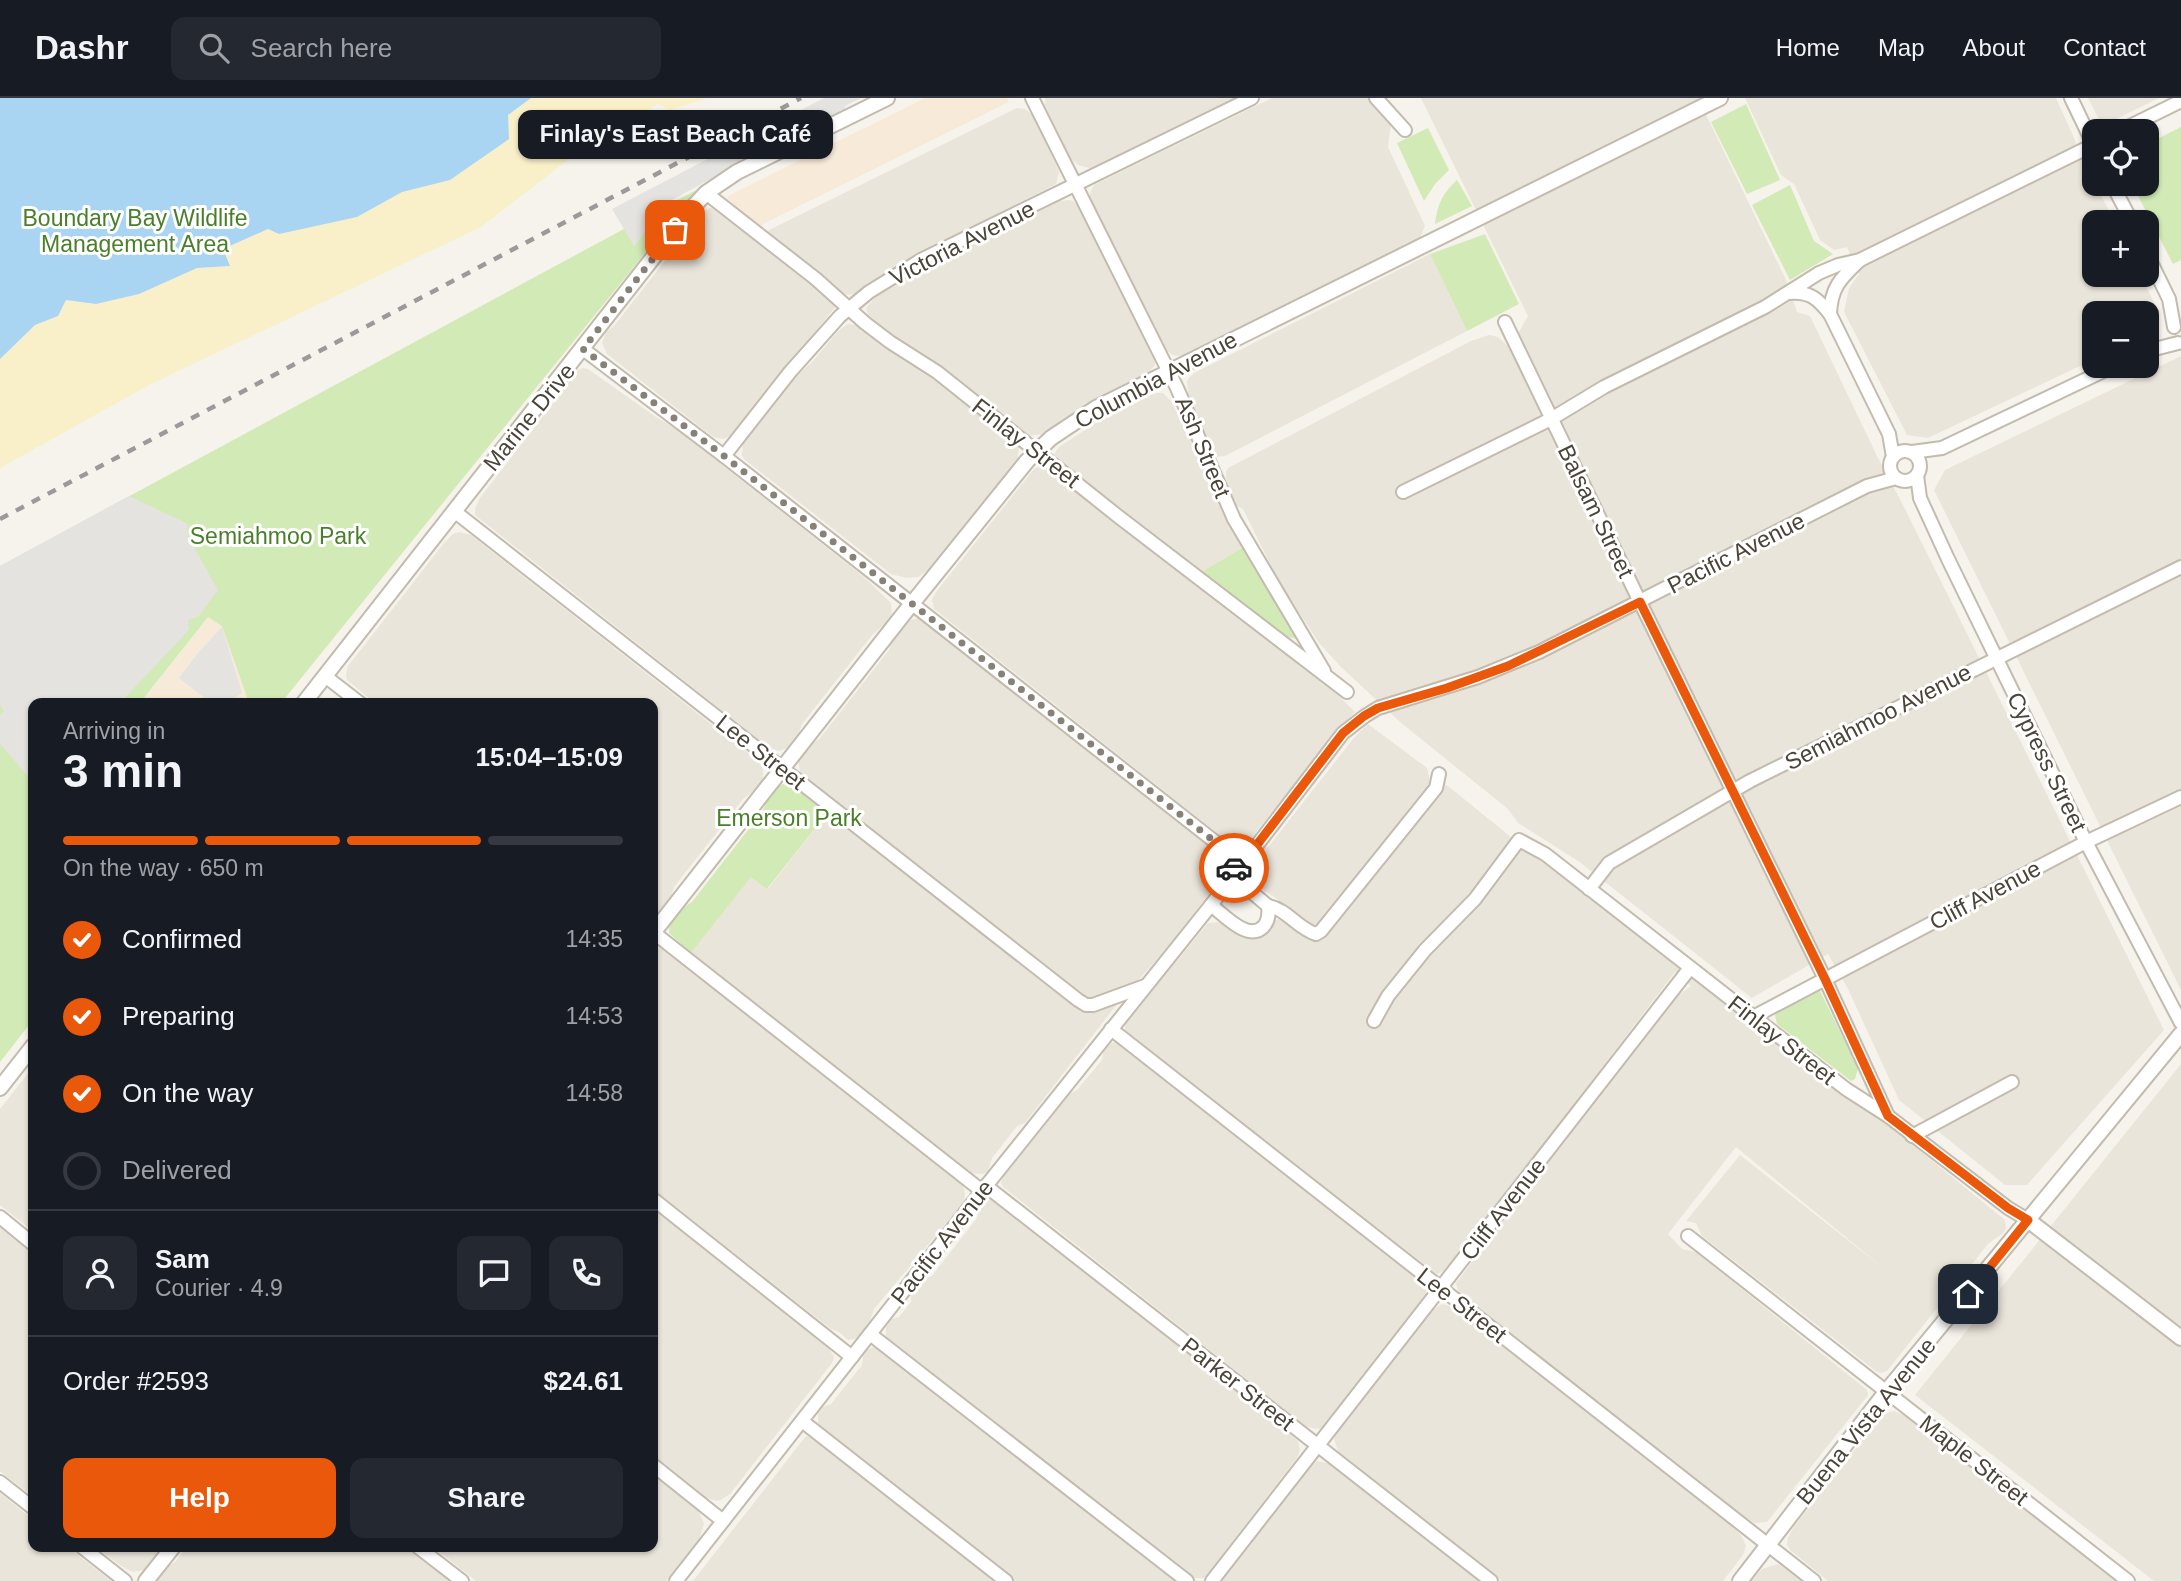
<!DOCTYPE html>
<meta charset="utf-8">
<style>
:root{--surface:#171b24;--page:#242831;--text:#f1f3f6;--muted:#9ea1a6;--line:#363941;--accent:#ea580c}
body{margin:0;font-family:Arial,sans-serif;background:var(--page);color:var(--text);height:100vh;display:flex;flex-direction:column;font-size:26px;white-space:nowrap}
*{box-sizing:border-box;margin:0}
p{font-size:23px;color:var(--muted)}
.icon{flex:none;width:38px;height:38px;fill:none;stroke:currentColor;stroke-width:2;stroke-linecap:round;stroke-linejoin:round}
.map{position:relative;flex:1;overflow:hidden}
.side{position:absolute;left:28px;top:600px;width:630px;height:854px;display:flex;flex-direction:column;background:var(--surface);border-radius:14px;box-shadow:0 2px 5px #0004}
.side>*{flex:none}
.buttons{position:absolute;left:2082px;top:21px;display:grid;gap:14px}
.buttons a{display:grid;place-items:center;width:77px;height:77px;border-radius:14px;background:var(--surface);box-shadow:0 2px 5px #0004;font-size:35px}
.pin{position:absolute;display:grid;place-items:center;width:60px;height:60px;color:#fff;margin:-30px;border-radius:14px;box-shadow:0 4px 10px #0006}
.courier{position:absolute;display:grid;place-items:center;width:70px;height:70px;margin:-35px;border:5px solid #ea580c;border-radius:50%;background:#fff;color:#222;box-shadow:0 2px 9px #0007}
.bubble{position:absolute;height:49px;border-radius:14px;background:var(--surface);box-shadow:0 2px 5px #0004;font-size:23px;font-weight:800;line-height:49px;text-align:center}
.overview em{font-style:normal;font-weight:800}
.overview div{display:flex;flex-direction:column-reverse}
.overview{display:flex;align-items:center;justify-content:space-between;height:119px;padding:0 35px}
h1{font-size:46px;font-weight:800;line-height:52px}
.bar{display:grid;grid-template-columns:repeat(4,1fr);gap:10px 7px;align-content:center;height:84px;padding:0 35px}
.bar i{height:9px;border-radius:5px;background:var(--line)}
.bar .selected{background:var(--accent)}
.bar p{grid-column:span 4}
.line{display:flex;align-items:center;gap:18px;padding:0 35px;border-top:2px solid var(--line)}
.line div{flex:1}
.round{display:grid;place-items:center;flex:none;width:74px;height:74px;border-radius:14px;background:var(--page)}
ol{padding:0 35px;list-style:none}
li{display:flex;align-items:center;gap:21px;height:77px}
li p{margin-inline-start:auto}
li .icon{padding:7px;border-radius:50%;background:var(--accent);color:#fff;stroke-width:4}
li:last-child{color:var(--muted)}
li i{width:38px;height:38px;border:4px solid var(--line);border-radius:50%}
.action{display:flex;gap:14px;margin-top:auto;padding:14px 35px}
.action a{flex:1;height:80px;border-radius:14px;background:var(--accent);color:#fff;font-size:28px;font-weight:800;line-height:80px;text-align:center}
.action a+a{background:var(--page);color:var(--text)}
header{display:flex;align-items:center;gap:42px;box-sizing:border-box;height:98px;padding:0 35px;background:var(--surface);border-bottom:2px solid var(--line)}
header strong{font-size:33px}
nav{display:flex;gap:38px;margin-inline-start:auto;font-size:24px}
.search{width:490px;height:63px;background:var(--page);display:flex;align-items:center;gap:18px;box-sizing:border-box;padding:0 24px;border-radius:14px;color:var(--muted);font-size:26px}
.map>svg:first-child{display:block}
</style>
<header>
<strong>Dashr</strong>
<div class="search"><svg class="icon" aria-label="search" viewBox="0 0 24 24"><circle cx="10" cy="10" r="6"/><path d="M15 15l6 6"/></svg>Search here</div>
<nav><a>Home</a><a>Map</a><a>About</a><a>Contact</a></nav>
</header>
<div class="map">
<svg width="2181" height="1483" viewBox="0 0 2181 1483">
<rect width="100%" height="100%" fill="#f6f3ec"/>
<!-- residential -->
<g fill="#eae5da">
<path d="M 1045,0 L 1236,0 L 1094,70 L 1089,70 L 1078,67 L 1071,61 L 1045,7 Z"/>
<path d="M 1272,0 L 1368,0 L 1391,25 L 1388,49 L 1425,128 L 1420,140 L 1182,258 L 1172,257 L 1162,247 L 1090,103 L 1090,95 L 1094,87 L 1098,85 Z"/>
<path d="M 1421,0 L 1698,0 L 1787,184 L 1797,214 L 1810,218 L 1877,358 L 1904,409 L 2164,932 L 2027,1087 L 2005,1087 L 1899,1002 L 1848,891 L 1828,856 L 1752,900 L 1581,765 L 1518,725 L 1508,711 L 1400,624 L 1341,569 L 1319,545 L 1279,484 L 1243,411 L 1235,407 L 1226,384 L 1226,374 L 1228,370 L 1471,243 L 1489,237 L 1498,239 L 1510,250 L 1528,218 Z"/>
<path d="M 1745,0 L 2056,0 L 2095,86 L 2115,124 L 2095,124 L 2095,177 L 2140,177 L 2159,214 L 2156,232 L 2147,236 L 2147,215 L 2095,215 L 2095,261 L 1928,340 L 1907,337 L 1844,214 L 1849,190 L 1859,176 L 1847,149 L 1834,152 L 1820,142 L 1794,86 L 1781,77 Z"/>
<path d="M 2088,0 L 2159,0 L 2102,28 Z"/>
<path d="M 1017,10 L 1025,11 L 1034,18 L 1059,74 L 1056,86 L 906,162 L 870,185 L 857,196 L 842,197 L 766,137 L 769,132 Z"/>
<path d="M 1068,102 L 1073,103 L 1079,109 L 1154,257 L 1155,267 L 1146,278 L 1096,303 L 1042,336 L 1029,338 L 924,256 L 895,241 L 875,226 L 869,220 L 866,210 L 878,196 L 903,180 L 1060,103 Z"/>
<path d="M 710,110 L 716,111 L 755,143 L 766,146 L 768,147 L 766,152 L 821,195 L 836,201 L 837,207 L 733,336 L 724,341 L 714,339 L 704,332 L 607,256 L 602,245 L 606,234 L 614,228 L 704,113 Z"/>
<path d="M 1430,156 L 1467,233 L 1225,358 L 1215,359 L 1188,296 L 1187,283 L 1190,279 L 1194,275 Z"/>
<path d="M 848,226 L 858,227 L 884,247 L 917,267 L 1015,344 L 1019,350 L 1017,364 L 927,473 L 918,479 L 906,480 L 891,476 L 745,362 L 742,358 L 743,343 L 791,283 L 813,263 L 838,233 Z"/>
<path d="M 2181,258 L 2181,892 L 1934,392 L 1945,372 Z"/>
<path d="M 583,270 L 588,271 L 656,319 L 677,331 L 865,480 L 891,505 L 892,515 L 889,523 L 873,536 L 802,626 L 798,638 L 788,650 L 779,653 L 768,649 L 475,417 L 475,411 L 479,401 L 564,291 L 570,280 L 574,274 Z"/>
<path d="M 1155,295 L 1163,295 L 1171,303 L 1244,449 L 1201,474 L 1060,364 L 1054,356 L 1059,349 L 1102,321 Z"/>
<path d="M 1039,368 L 1062,380 L 1293,562 L 1308,567 L 1332,588 L 1341,600 L 1355,614 L 1338,631 L 1237,758 L 1235,759 L 1226,742 L 934,511 L 932,502 L 936,494 L 1034,371 Z"/>
<path d="M 459,434 L 471,437 L 758,663 L 763,671 L 763,681 L 759,689 L 744,700 L 674,789 L 669,805 L 658,815 L 653,816 L 653,606 L 375,605 L 347,582 L 346,577 L 348,568 L 444,445 L 453,436 Z"/>
<path d="M 918,520 L 1220,755 L 1226,766 L 1223,778 L 1164,853 L 1135,886 L 1090,902 L 1085,899 L 800,675 L 798,662 L 807,649 L 820,640 L 889,552 L 891,543 L 904,524 Z"/>
<path d="M 1368,626 L 1427,670 L 1430,684 L 1426,694 L 1319,825 L 1316,827 L 1308,827 L 1283,805 L 1258,788 L 1251,780 L 1249,771 L 1256,756 L 1269,748 L 1353,641 Z"/>
<path d="M 1440,685 L 1448,688 L 1533,757 L 1881,1021 L 2005,1122 L 2006,1130 L 2003,1135 L 1988,1146 L 1887,1273 L 1881,1275 L 1877,1274 L 1702,1138 L 1696,1125 L 1686,1123 L 1740,1057 L 1887,1173 L 1736,1049 L 1668,1136 L 1682,1151 L 1696,1154 L 1867,1292 L 1868,1297 L 1767,1424 L 1755,1425 L 1734,1413 L 1463,1199 L 1459,1196 L 1456,1185 L 1672,902 L 1691,888 L 1675,874 L 1448,1171 L 1437,1176 L 1298,1070 L 1125,932 L 1125,924 L 1166,873 L 1177,863 L 1208,825 L 1221,824 L 1242,838 L 1255,840 L 1264,836 L 1276,822 L 1283,819 L 1314,841 L 1345,811 L 1347,812 L 1365,790 L 1439,696 Z"/>
<path d="M 827,715 L 1073,908 L 1086,912 L 1121,901 L 1025,1025 L 1017,1028 L 992,1060 L 988,1073 L 983,1076 L 969,1075 L 691,855 L 751,778 L 768,791 Z"/>
<path d="M 653,850 L 664,851 L 670,855 L 959,1083 L 964,1090 L 965,1099 L 963,1105 L 874,1211 L 870,1223 L 858,1240 L 848,1242 L 839,1234 L 831,1231 L 653,1091 Z"/>
<path d="M 1116,944 L 1427,1189 L 1426,1198 L 1325,1328 L 1320,1331 L 1307,1329 L 1003,1089 L 1001,1085 L 1004,1077 L 1067,997 L 1077,992 L 1102,962 L 1104,950 L 1112,945 Z"/>
<path d="M 2181,966 L 2181,1483 L 2154,1483 L 1915,1297 Z"/>
<path d="M 33,969 L 33,1133 L 0,1107 L 0,1011 Z"/>
<path d="M 988,1101 L 996,1103 L 1298,1343 L 1300,1352 L 1297,1360 L 1204,1480 L 1195,1480 L 886,1239 L 886,1228 L 892,1221 L 899,1219 L 911,1204 L 911,1195 L 923,1180 L 932,1178 L 977,1120 L 979,1109 Z"/>
<path d="M 653,1111 L 828,1249 L 834,1259 L 832,1265 L 730,1396 L 721,1402 L 716,1403 L 707,1400 L 653,1357 Z"/>
<path d="M 0,1129 L 33,1155 L 33,1399 L 0,1373 Z"/>
<path d="M 1442,1206 L 1454,1209 L 1731,1426 L 1742,1439 L 1746,1448 L 1743,1457 L 1723,1483 L 1502,1483 L 1338,1353 L 1334,1341 L 1338,1333 L 1431,1213 Z"/>
<path d="M 873,1249 L 877,1249 L 1178,1483 L 1015,1483 L 818,1326 L 818,1315 L 823,1309 L 831,1306 L 862,1267 L 863,1258 L 867,1252 Z"/>
<path d="M 1894,1313 L 1910,1320 L 2120,1483 L 1828,1483 L 1790,1452 L 1787,1446 L 1788,1440 L 1793,1430 L 1880,1320 L 1884,1316 Z"/>
<path d="M 806,1338 L 816,1341 L 995,1483 L 693,1483 Z"/>
<path d="M 1317,1363 L 1332,1366 L 1480,1483 L 1221,1483 L 1310,1369 Z"/>
<path d="M 653,1377 L 698,1412 L 704,1425 L 700,1440 L 666,1483 L 476,1483 L 433,1449 L 653,1449 Z"/>
<path d="M 0,1395 L 33,1422 L 33,1449 L 68,1449 L 111,1483 L 0,1483 Z"/>
<path d="M 96,1449 L 163,1449 L 144,1472 L 133,1474 L 121,1468 Z"/>
<path d="M 187,1449 L 407,1449 L 450,1483 L 156,1483 L 163,1471 L 175,1464 Z"/>
<path d="M 1778,1466 L 1801,1483 L 1751,1483 L 1762,1471 Z"/>
</g>
<!-- commercial -->
<g fill="#f7ead8">
<path d="M 925,0 L 1007,0 L 1009,4 L 757,129 L 726,99 Z"/>
<path d="M 208,519 L 222,527 L 249,605 L 140,606 Z"/>
</g>
<!-- green -->
<g fill="#d2eab5">
<path d="M 1746,6 L 1780,82 L 1747,96 L 1711,24 Z"/>
<path d="M 2181,29 L 2181,162 L 2173,166 L 2132,86 L 2147,86 L 2147,46 Z"/>
<path d="M 1428,30 L 1449,72 L 1435,86 L 1424,103 L 1397,45 Z"/>
<path d="M 1457,82 L 1472,108 L 1435,126 C 1437,106 1443,95 1457,82 Z"/>
<path d="M 1790,87 L 1814,143 L 1833,156 L 1790,182 L 1752,107 Z"/>
<path d="M 696,92 L 281,605 L 249,605 L 222,528 L 208,519 L 140,605 L 33,606 L 33,922 L 0,964 L 0,468 Z"/>
<path d="M 1485,136 L 1519,206 L 1467,233 L 1430,156 Z"/>
<path d="M 1244,449 L 1297,538 L 1297,541 L 1284,538 L 1201,474 Z"/>
<path d="M 783,686 L 794,689 L 827,715 L 767,791 L 751,779 L 691,855 L 669,835 C 669,819 680,812 692,804 L 762,714 C 768,702 770,691 783,686 Z"/>
<path d="M 1820,893 L 1858,970 L 1855,981 L 1851,983 L 1777,926 L 1775,917 L 1777,914 Z"/>
</g>
<!-- sand -->
<path fill="#f9efc9" d="M 531,0 L 708,0 L 670,12 L 658,6 L 582,51 L 481,129 L 151,286 L 0,370 L 0,261 L 35,227 L 58,218 L 66,202 L 96,206 L 139,196 L 197,170 L 230,168 L 223,151 L 268,131 L 357,119 L 402,94 L 450,82 L 508,17 Z"/>
<!-- parking -->
<g fill="#e5e3e0">
<path d="M 824,0 L 861,0 L 845,8 L 845,12 L 753,58 L 670,103 L 634,148 L 612,111 Z"/>
<path d="M 129,398 L 188,426 L 187,437 L 218,492 L 198,519 L 188,522 L 189,532 L 120,605 L 33,606 L 33,684 L 0,646 L 0,617 L 4,613 L 0,607 L 0,468 Z"/>
<path d="M 222,529 L 242,595 L 226,605 L 211,605 L 179,580 L 199,554 Z"/>
</g>
<!-- water -->
<path fill="#a9d4f2" d="M 0,0 L 531,0 L 508,17 L 509,41 L 450,82 L 402,94 L 357,119 L 279,136 L 268,131 L 223,151 L 230,168 L 197,170 L 139,196 L 96,206 L 66,202 L 58,218 L 35,227 L 0,261 Z"/>
<g fill="none" stroke-linecap="round" stroke-linejoin="round">
<!-- minor casing -->
<g stroke="#c2bbae" stroke-width="16">
<g id="minor">
<path d="M 1032,0 L 1177,290 L 1234,421 L 1324,573"/>
<path d="M 1376,0 L 1405,32"/>
<path d="M 2071,0 L 2095,50"/>
<path d="M 2120,33 L 2181,3"/>
<path d="M 2112,86 L 2132,124"/>
<path d="M 706,95 L 816,181 L 865,225 L 890,244 L 937,274 L 1119,419 L 1347,594"/>
<path d="M 2147,156 L 2169,201 L 2174,229"/>
<path d="M 1860,162 C 1841,180 1831,189 1830,216 L 1889,336 L 1893,359"/>
<path d="M 1789,195 C 1810,193 1818,201 1830,216"/>
<path d="M 1505,224 L 1640,504 L 1825,881 L 1888,1018"/>
<path d="M 583,251 L 724,358 L 1223,750 L 1248,791 L 1268,808 C 1269,816 1269,823 1263,829 C 1248,844 1223,816 1211,807"/>
<path d="M 2147,253 L 2178,245"/>
<circle cx="1905" cy="368" r="15"/>
<path d="M 1912,354 L 1942,350 L 2114,268"/>
<path d="M 724,358 L 790,274 L 840,218 L 869,194 L 921,162 L 1252,0"/>
<path d="M 1917,377 L 1920,400 L 1948,461 L 2086,744 L 2181,925"/>
<path d="M 1403,394 L 1551,321 L 1604,289 L 1765,209 L 1819,175 L 1838,167 L 1860,162 L 2095,46"/>
<path d="M 454,413 L 1078,902 L 1086,907 L 1093,907 L 1145,888"/>
<path d="M 325,578 L 361,606"/>
<path d="M 1589,791 L 1609,765 L 1750,683 L 2181,469"/>
<path d="M 1268,808 C 1287,811 1297,830 1316,836 L 1321,833 L 1436,690 L 1439,676"/>
<path d="M 653,834 L 982,1093"/>
<path d="M 1753,919 L 2086,744 L 2181,699"/>
<path d="M 1374,923 L 1388,898 L 1425,852 L 1475,801 L 1519,742 L 1545,756 L 1846,991 L 1888,1018 L 2008,1110 L 2028,1122"/>
<path d="M 1111,931 L 1814,1483"/>
<path d="M 1912,1038 L 2012,984"/>
<path d="M 986,1088 L 1491,1483"/>
<path d="M 653,1101 L 852,1259"/>
<path d="M 0,1119 L 33,1146"/>
<path d="M 1688,1138 L 2128,1483"/>
<path d="M 870,1236 L 1187,1483"/>
<path d="M 802,1323 L 1006,1483"/>
<path d="M 653,1367 L 723,1423"/>
<path d="M 0,1384 L 33,1410"/>
<path d="M 82,1449 L 125,1483"/>
<path d="M 418,1449 L 462,1483"/>
<path d="M 676,1483 L 986,1088 L 1211,807 L 1343,635 L 1365,618 L 1378,610 L 1478,579 L 1539,554 L 1867,388 L 1896,380"/>
<path d="M 1212,1483 L 1690,870"/>
</g>
</g>
<!-- tertiary casing -->
<g stroke="#c2bbae" stroke-width="18">
<g id="tertiary">
<path d="M 303,606 L 692,110 L 706,95 L 737,74 L 887,0"/>
<path d="M 653,835 L 902,518 L 1027,363 L 1051,340 L 1096,310 L 1720,0"/>
<path d="M 0,990 L 33,948"/>
<path d="M 2028,1122 L 2181,1240"/>
<path d="M 146,1483 L 173,1449"/>
<path d="M 1740,1483 L 1886,1294 L 2181,936"/>
</g>
</g>
<!-- minor -->
<use href="#minor" stroke="#fff" stroke-width="12"/>
<!-- tertiary -->
<use href="#tertiary" stroke="#fff" stroke-width="14"/>
<!-- rail -->
<path stroke="#9a9a9a" stroke-width="4.5" stroke-dasharray="9 9" stroke-linecap="butt" d="M 0,421 L 801,0"/>
</g>
<g fill="none" stroke-linecap="round" stroke-linejoin="round">
<!-- done -->
<path stroke="#878178" stroke-width="7" stroke-dasharray="0 12.6" d="M 675,132 L 583,251 L 724,358 L 1223,750 L 1234,770"/>
<!-- route -->
<path stroke="#ea580c" stroke-width="9" d="M 1234,770 L 1236,774 L 1343,635 L 1364,618 L 1378,610 L 1447,590 L 1508,568 L 1640,504 L 1825,881 L 1888,1018 L 2008,1110 L 2028,1122 L 1968,1196"/>
</g>
<g text-anchor="middle" stroke-width="6" stroke-linejoin="round" paint-order="stroke">
<!-- park labels -->
<g font-size="23" fill="#4a7f2a" stroke="#fff">
<text x="135" y="128">Boundary Bay Wildlife<tspan x="135" dy="26">Management Area</tspan></text>
<text x="278" y="446">Semiahmoo Park</text>
<text x="789" y="728">Emerson Park</text>
</g>
<!-- street labels -->
<g font-size="23" fill="#4b4439" stroke="#fff">
<text transform="translate(962 145) rotate(-27)" y="8">Victoria Avenue</text>
<text transform="translate(1156 282) rotate(-28)" y="8">Columbia Avenue</text>
<text transform="translate(529 319) rotate(-51)" y="8">Marine Drive</text>
<text transform="translate(1026 345) rotate(38)" y="8">Finlay Street</text>
<text transform="translate(1203 349) rotate(67)" y="8">Ash Street</text>
<text transform="translate(1596 413) rotate(64)" y="8">Balsam Street</text>
<text transform="translate(1736 455) rotate(-27)" y="8">Pacific Avenue</text>
<text transform="translate(1878 619) rotate(-27)" y="8">Semiahmoo Avenue</text>
<text transform="translate(761 654) rotate(38)" y="8">Lee Street</text>
<text transform="translate(2047 664) rotate(64)" y="8">Cypress Street</text>
<text transform="translate(1985 797) rotate(-28)" y="8">Cliff Avenue</text>
<text transform="translate(1782 942) rotate(38)" y="8">Finlay Street</text>
<text transform="translate(1503 1111) rotate(-52)" y="8">Cliff Avenue</text>
<text transform="translate(942 1144) rotate(-52)" y="8">Pacific Avenue</text>
<text transform="translate(1462 1207) rotate(38)" y="8">Lee Street</text>
<text transform="translate(1238 1286) rotate(38)" y="8">Parker Street</text>
<text transform="translate(1866 1323) rotate(-51)" y="8">Buena Vista Avenue</text>
<text transform="translate(1974 1362) rotate(38)" y="8">Maple Street</text>
</g>
</g>
</svg>
<div class="buttons">
<a><svg class="icon" aria-label="locate" viewBox="0 0 24 24"><circle cx="12" cy="12" r="6"/><path d="M12 2v4M12 18v4M2 12h4M18 12h4"/></svg></a>
<a>+</a>
<a>−</a>
</div>
<div class="pin" style="left:675px;top:132px;background:#ea580c"><svg class="icon" aria-label="bag" viewBox="0 0 24 24"><path d="M5 8h14l-1 12H6zM9 8a3 3 0 0 1 6 0"/></svg></div>
<div class="pin" style="left:1968px;top:1196px;background:#1f2937"><svg class="icon" aria-label="home" viewBox="0 0 24 24"><path d="M3 11l9-7 9 7M6 9v11h12V9"/></svg></div>
<div class="courier" style="left:1234px;top:770px"><svg class="icon" aria-label="car" viewBox="0 0 24 24"><path d="M5 17H2v-5l4-1 3-4h7l3 4 3 1v5h-3M9 17h6M6 11h13"/><circle cx="7" cy="17" r="2"/><circle cx="17" cy="17" r="2"/></svg></div>
<div class="bubble" style="left:518px;top:12px;width:315px">Finlay's East Beach Café</div>
<section class="side">
<div class="overview"><div><h1>3 min</h1><p>Arriving in</p></div><em>15:04–15:09</em></div>
<div class="bar"><i class="selected"></i><i class="selected"></i><i class="selected"></i><i></i><p>On the way · 650 m</p></div>
<ol>
<li><svg class="icon" aria-label="check" viewBox="0 0 24 24"><path d="M5 12l5 5 9-10"/></svg>Confirmed<p>14:35</p></li>
<li><svg class="icon" aria-label="check" viewBox="0 0 24 24"><path d="M5 12l5 5 9-10"/></svg>Preparing<p>14:53</p></li>
<li><svg class="icon" aria-label="check" viewBox="0 0 24 24"><path d="M5 12l5 5 9-10"/></svg>On the way<p>14:58</p></li>
<li><i></i>Delivered</li>
</ol>
<div class="line" style="height:126px"><a class="round"><svg class="icon" aria-label="person" viewBox="0 0 24 24"><circle cx="12" cy="8" r="4"/><path d="M4 21q1-7 8-7t8 7"/></svg></a><div><b>Sam</b><p>Courier · 4.9</p></div><a class="round"><svg class="icon" aria-label="chat" viewBox="0 0 24 24"><path d="M4 5h16v11H9l-5 4z"/></svg></a><a class="round"><svg class="icon" aria-label="phone" viewBox="0 0 24 24"><path d="M5 4h4l2 5-3 2q2 4 5 5l2-3 5 2v4C11 20 4 13 5 4z"/></svg></a></div>
<div class="line" style="height:91px"><div>Order #2593</div><b>$24.61</b></div>
<div class="action"><a>Help</a><a>Share</a></div>
</section>
</div>
